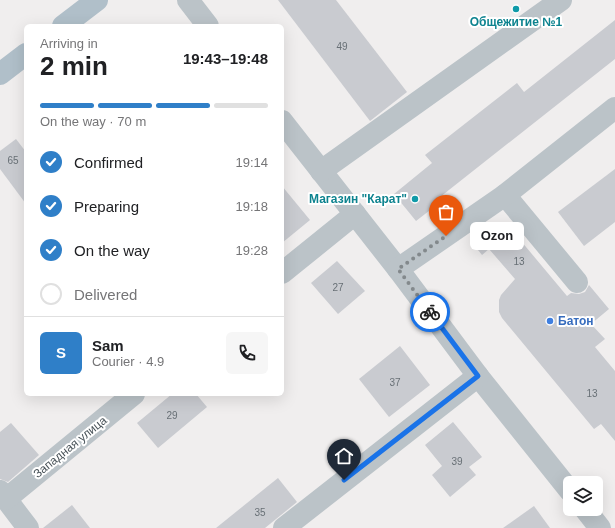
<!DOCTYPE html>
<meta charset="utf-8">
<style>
:root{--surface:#fff;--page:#f6f6f6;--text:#202124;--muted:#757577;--line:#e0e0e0;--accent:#2f7fc8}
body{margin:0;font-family:Helvetica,sans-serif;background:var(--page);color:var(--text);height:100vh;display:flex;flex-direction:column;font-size:15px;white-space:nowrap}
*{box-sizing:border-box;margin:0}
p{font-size:13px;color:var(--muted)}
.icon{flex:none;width:22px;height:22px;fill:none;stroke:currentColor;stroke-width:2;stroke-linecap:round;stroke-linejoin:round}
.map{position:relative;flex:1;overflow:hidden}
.sheet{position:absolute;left:24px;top:24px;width:260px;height:372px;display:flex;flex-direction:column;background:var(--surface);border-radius:6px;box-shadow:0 4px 16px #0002}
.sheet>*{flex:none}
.controls{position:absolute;left:563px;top:476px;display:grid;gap:8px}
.controls a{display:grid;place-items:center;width:40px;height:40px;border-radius:6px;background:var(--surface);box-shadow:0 4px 16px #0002;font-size:20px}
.pin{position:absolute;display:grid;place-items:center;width:34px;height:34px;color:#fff;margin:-41px -17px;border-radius:50% 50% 50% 0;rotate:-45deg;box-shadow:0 0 4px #0007}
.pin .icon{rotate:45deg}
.courier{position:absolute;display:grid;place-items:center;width:40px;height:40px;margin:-20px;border:3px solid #1a73e8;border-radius:50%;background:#fff;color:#222;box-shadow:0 1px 5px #0007}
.bubble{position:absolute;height:28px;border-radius:6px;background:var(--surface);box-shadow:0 4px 16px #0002;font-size:13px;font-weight:700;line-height:28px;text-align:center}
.headline em{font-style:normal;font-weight:700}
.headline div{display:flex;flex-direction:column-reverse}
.headline{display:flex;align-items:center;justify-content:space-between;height:68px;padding:0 16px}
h1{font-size:26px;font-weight:700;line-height:30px}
.bar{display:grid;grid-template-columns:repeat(4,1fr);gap:6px 4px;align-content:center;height:48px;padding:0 16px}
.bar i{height:5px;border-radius:3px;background:var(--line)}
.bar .current{background:var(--accent)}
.bar p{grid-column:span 4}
.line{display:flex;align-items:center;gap:10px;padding:0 16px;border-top:1px solid var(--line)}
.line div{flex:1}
.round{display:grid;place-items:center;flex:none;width:42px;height:42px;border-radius:6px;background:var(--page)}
ol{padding:0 16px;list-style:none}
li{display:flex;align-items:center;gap:12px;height:44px}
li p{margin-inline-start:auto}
li .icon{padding:4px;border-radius:50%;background:var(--accent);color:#fff;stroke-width:4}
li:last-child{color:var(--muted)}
li i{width:22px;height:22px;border:2px solid var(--line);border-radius:50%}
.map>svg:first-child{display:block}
</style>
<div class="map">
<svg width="615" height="528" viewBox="0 0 615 528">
<rect width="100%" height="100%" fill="#f0eeee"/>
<!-- building -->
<g fill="#c9cbd0">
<path d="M 278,0 L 336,0 L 407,92 L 370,121 Z"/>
<path d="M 615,20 L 615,59 L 435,201 L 438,204 L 416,221 L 394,194 L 432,163 L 425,155 L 517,83 L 524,92 Z"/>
<path d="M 16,139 L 26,152 L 26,204 L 0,169 L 0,151 Z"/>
<path d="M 615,169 L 615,222 L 584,246 L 558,212 Z"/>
<path d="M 282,186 L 310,220 L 282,243 Z"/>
<path d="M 490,223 L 512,249 L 521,241 L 567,296 L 571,293 L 579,294 L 585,292 L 589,285 L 609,309 L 591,324 L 605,339 L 595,347 L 615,371 L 615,441 L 601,424 L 594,429 L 502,318 L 499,312 L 499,300 L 501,295 L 515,279 L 489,249 L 482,255 L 470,240 Z"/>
<path d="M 337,261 L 365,291 L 338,314 L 311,283 Z"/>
<path d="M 400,346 L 430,385 L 389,417 L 359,379 Z"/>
<path d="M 172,394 L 196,394 L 207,407 L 158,448 L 137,423 Z"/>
<path d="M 453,422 L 482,457 L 469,467 L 476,475 L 450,497 L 432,475 L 442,466 L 425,445 Z"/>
<path d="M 11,423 L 39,455 L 8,482 L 0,479 L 0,432 Z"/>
<path d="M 278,478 L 297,502 L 265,528 L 216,528 Z"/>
<path d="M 72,505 L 90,528 L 43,528 Z"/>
<path d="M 534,506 L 550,528 L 503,528 Z"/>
</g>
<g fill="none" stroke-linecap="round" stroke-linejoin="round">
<!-- minor -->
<g stroke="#bbc3c8" stroke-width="22">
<path d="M 188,0 L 208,26"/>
<path d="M 282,121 L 398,269 L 478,376 L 570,491"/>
<path d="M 321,171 L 561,0"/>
<path d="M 505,195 L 577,282"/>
<path d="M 398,269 L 505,195 L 615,108"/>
<path d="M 282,273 L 355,214"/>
<path d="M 0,491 L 28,528"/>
<path d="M 6,499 L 134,394"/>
<path d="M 585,509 L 600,528"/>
<path d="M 284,528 L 478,376"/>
</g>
<!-- major -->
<g stroke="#b0bfc9" stroke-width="22">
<path d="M 63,26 L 97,0"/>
<path d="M 0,74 L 26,54"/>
</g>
</g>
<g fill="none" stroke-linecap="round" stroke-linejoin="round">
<!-- done -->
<path stroke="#83898c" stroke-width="4" stroke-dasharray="0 7.2" d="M 430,312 L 398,269 L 446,236"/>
<!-- route -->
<path stroke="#1a73e8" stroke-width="5" d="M 344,480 L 478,376 L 430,312"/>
</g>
<!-- markers -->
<g fill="#0f9aa8" stroke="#fff" stroke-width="1.5">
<circle cx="516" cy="9" r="4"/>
<circle cx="415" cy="199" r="4"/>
</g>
<circle fill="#3f7fe0" stroke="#fff" stroke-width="1.5" cx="550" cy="321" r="4"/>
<g text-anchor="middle" stroke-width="4" stroke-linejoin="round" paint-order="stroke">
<!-- number labels -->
<g font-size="10" fill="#687076">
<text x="342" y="50">49</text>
<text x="13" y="164">65</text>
<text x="519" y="265">13</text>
<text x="338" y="291">27</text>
<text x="395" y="386">37</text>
<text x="592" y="397">13</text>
<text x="172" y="419">29</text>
<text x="457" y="465">39</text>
<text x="260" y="516">35</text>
</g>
<!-- culture labels -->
<g font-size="12" font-weight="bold" fill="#0d838f" stroke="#fff">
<text x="516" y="26">Общежитие №1</text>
<text x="407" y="203" text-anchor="end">Магазин "Карат"</text>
</g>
<!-- shop labels -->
<g font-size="12" font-weight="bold" fill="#366cbe" stroke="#fff" text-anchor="start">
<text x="558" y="325">Батон</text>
</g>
<!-- street labels -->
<g font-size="12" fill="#485258" stroke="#fff">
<text transform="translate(70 447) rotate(-39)" y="4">Западная улица</text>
</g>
</g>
</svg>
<div class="controls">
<a><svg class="icon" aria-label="layers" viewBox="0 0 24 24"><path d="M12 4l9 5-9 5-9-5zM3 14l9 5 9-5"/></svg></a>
</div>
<div class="pin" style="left:446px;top:236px;background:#ea580c"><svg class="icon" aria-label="bag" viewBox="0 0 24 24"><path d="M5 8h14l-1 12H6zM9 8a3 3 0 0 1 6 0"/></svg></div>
<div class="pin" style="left:344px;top:480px;background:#1f2937"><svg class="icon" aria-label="home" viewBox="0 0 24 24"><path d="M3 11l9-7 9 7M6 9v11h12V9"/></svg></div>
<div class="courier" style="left:430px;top:312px"><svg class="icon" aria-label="bike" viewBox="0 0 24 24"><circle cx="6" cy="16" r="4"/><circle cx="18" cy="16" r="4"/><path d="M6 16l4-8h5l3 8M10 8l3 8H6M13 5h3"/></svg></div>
<div class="bubble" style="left:470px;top:222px;width:54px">Ozon</div>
<section class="sheet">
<div class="headline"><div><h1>2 min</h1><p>Arriving in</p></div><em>19:43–19:48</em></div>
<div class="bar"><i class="current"></i><i class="current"></i><i class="current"></i><i></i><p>On the way · 70 m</p></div>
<ol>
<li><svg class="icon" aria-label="check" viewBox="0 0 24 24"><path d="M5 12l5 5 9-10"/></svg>Confirmed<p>19:14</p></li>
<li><svg class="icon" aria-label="check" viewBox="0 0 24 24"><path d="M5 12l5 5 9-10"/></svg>Preparing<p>19:18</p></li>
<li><svg class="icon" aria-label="check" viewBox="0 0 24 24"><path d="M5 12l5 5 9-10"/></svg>On the way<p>19:28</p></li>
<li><i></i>Delivered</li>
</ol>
<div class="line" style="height:72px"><b class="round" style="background:var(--accent);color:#fff">S</b><div><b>Sam</b><p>Courier · 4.9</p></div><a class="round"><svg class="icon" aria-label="phone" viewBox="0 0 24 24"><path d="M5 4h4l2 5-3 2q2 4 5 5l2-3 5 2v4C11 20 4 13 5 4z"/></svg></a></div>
</section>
</div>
